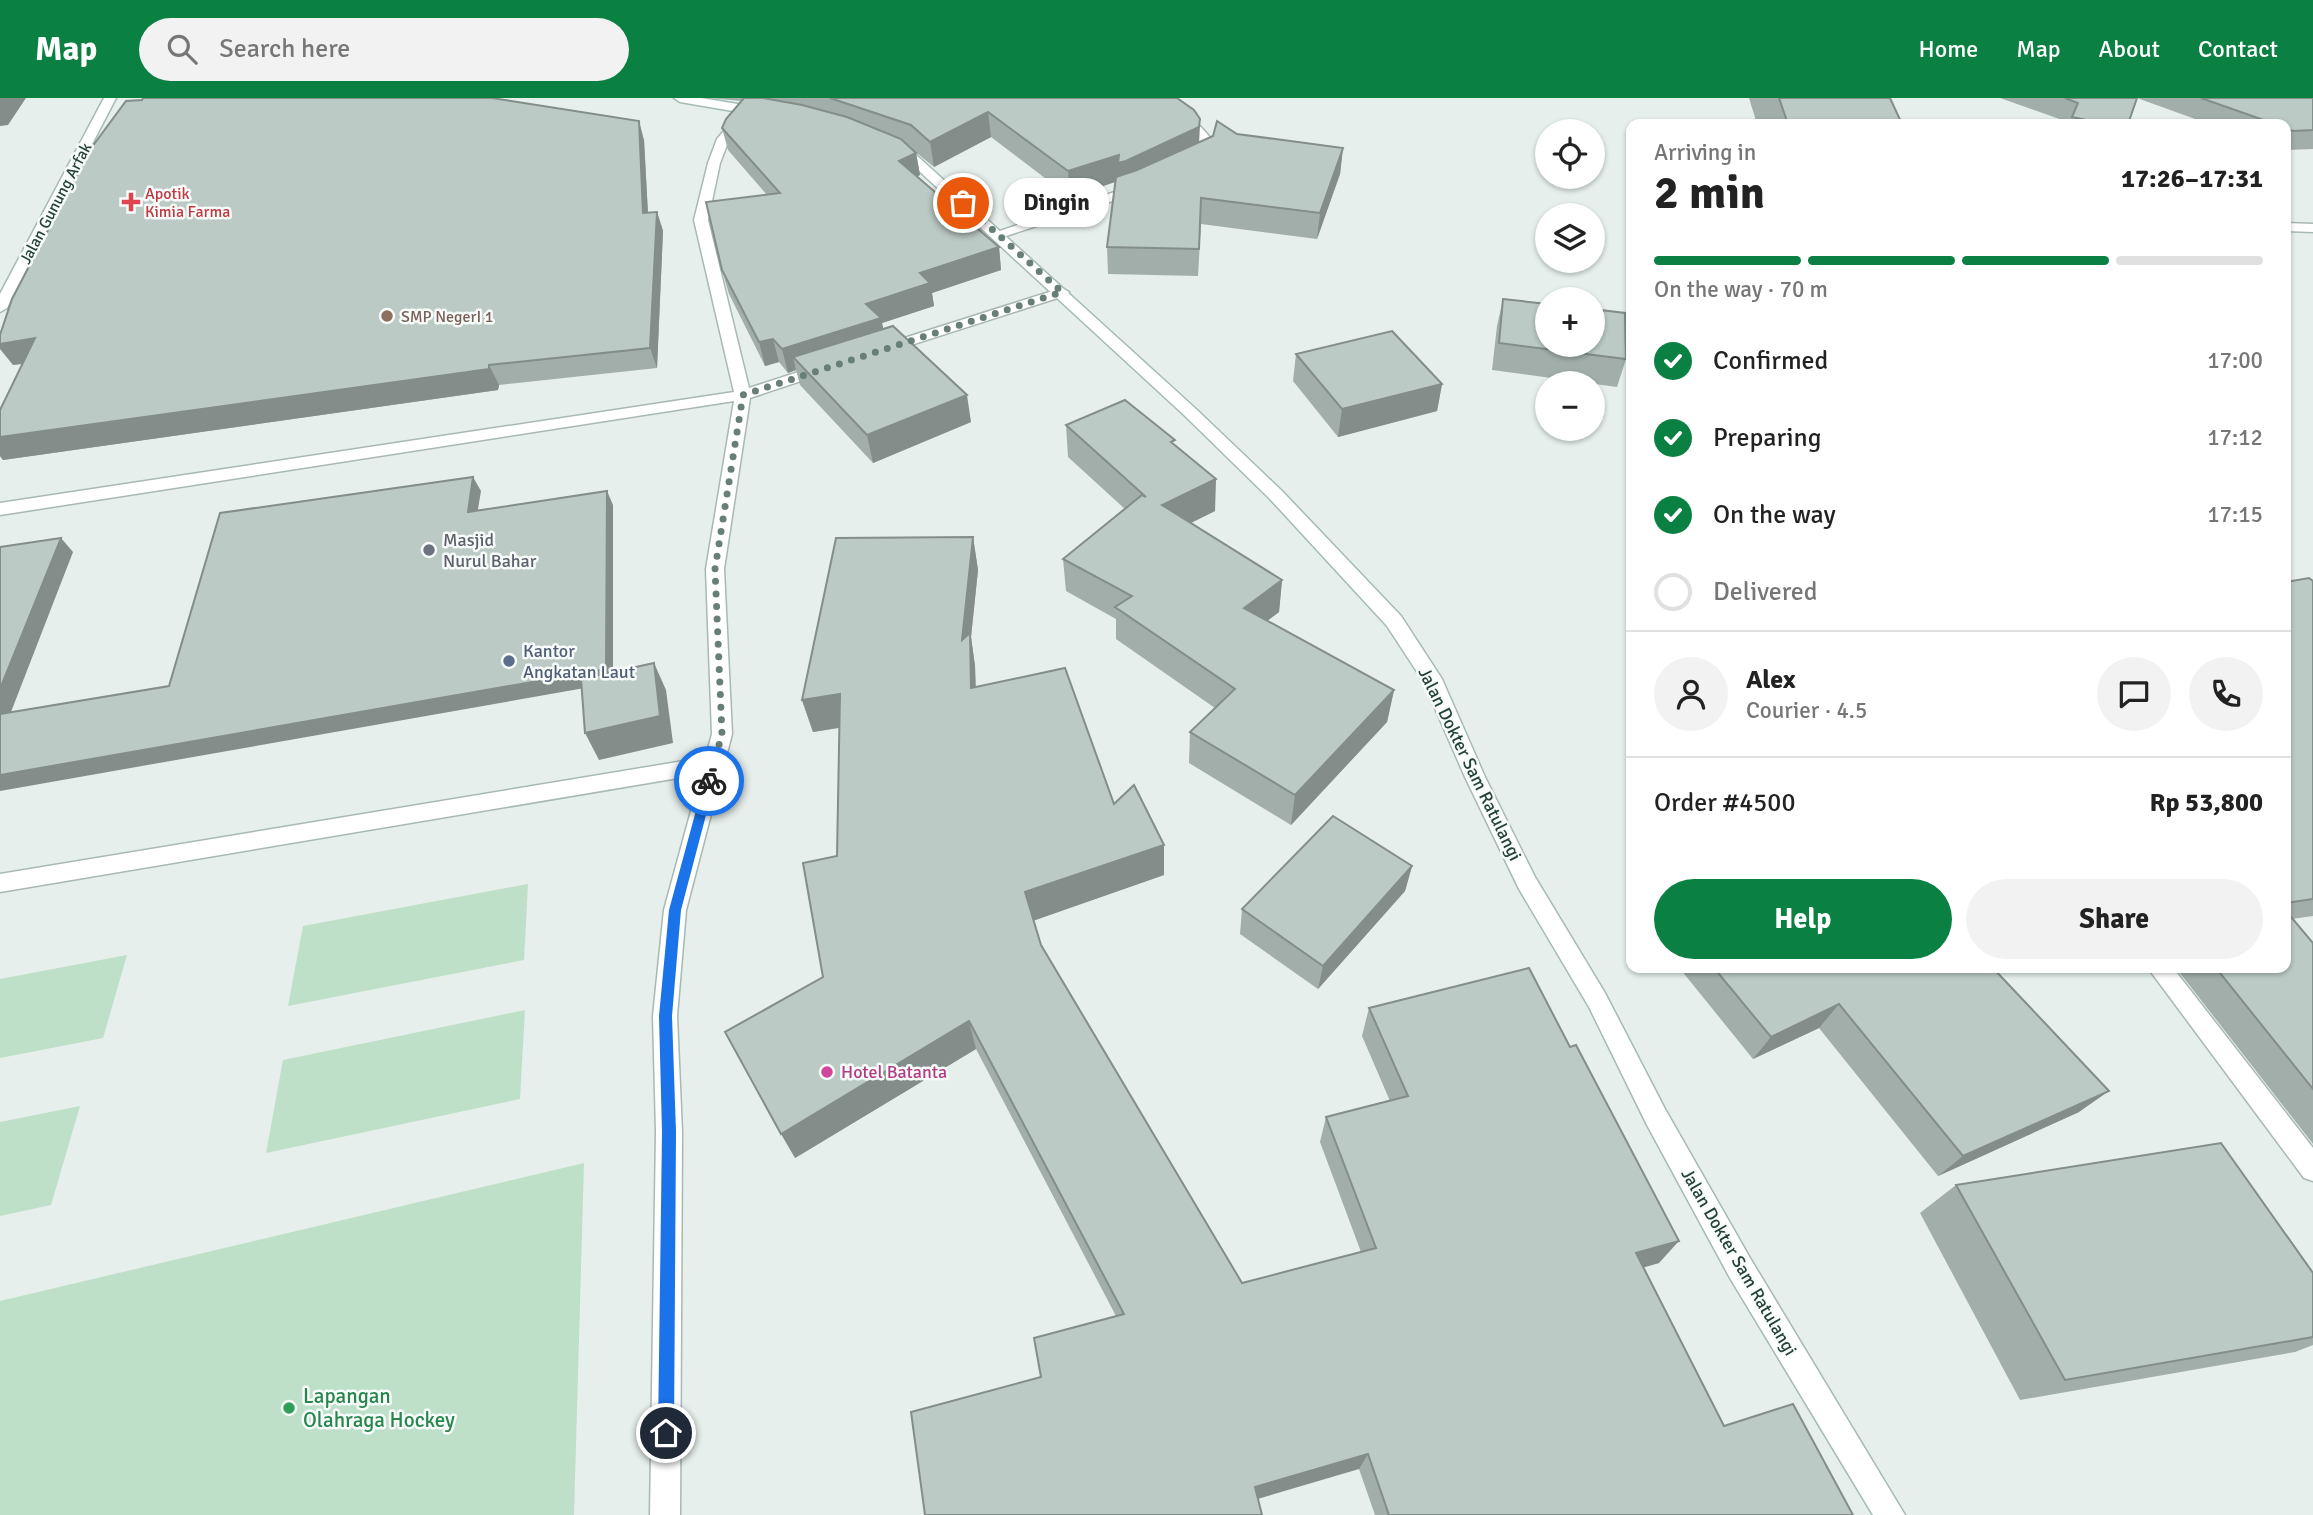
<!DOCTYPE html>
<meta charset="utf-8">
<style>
:root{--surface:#fff;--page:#f2f2f2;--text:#222;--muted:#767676;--line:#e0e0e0;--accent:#0b8043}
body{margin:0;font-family:Signika,sans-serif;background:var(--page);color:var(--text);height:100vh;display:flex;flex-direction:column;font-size:26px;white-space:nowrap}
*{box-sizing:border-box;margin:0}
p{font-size:23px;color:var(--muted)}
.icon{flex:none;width:38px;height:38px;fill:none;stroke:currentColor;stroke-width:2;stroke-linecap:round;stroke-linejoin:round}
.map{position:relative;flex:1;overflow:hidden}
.drawer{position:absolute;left:1626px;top:21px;width:665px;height:854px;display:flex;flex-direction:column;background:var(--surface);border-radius:14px;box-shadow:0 2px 5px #0004}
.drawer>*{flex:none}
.buttons{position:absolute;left:1535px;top:21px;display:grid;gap:14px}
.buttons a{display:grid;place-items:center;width:70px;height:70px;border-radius:50%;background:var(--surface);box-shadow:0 2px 5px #0004;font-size:35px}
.pin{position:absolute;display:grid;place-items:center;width:60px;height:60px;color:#fff;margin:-30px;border:4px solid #fff;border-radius:50%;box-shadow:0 2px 7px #0007}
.courier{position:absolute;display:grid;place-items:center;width:70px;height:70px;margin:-35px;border:5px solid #1a73e8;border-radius:50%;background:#fff;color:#222;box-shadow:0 2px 9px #0007}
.bubble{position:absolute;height:49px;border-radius:24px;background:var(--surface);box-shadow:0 2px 5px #0004;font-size:23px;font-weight:800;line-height:49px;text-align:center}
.overview em{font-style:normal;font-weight:800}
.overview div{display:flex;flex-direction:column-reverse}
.overview{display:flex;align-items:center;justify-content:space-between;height:119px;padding:0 28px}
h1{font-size:46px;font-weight:800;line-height:52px}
.bar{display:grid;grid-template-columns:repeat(4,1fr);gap:10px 7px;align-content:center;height:84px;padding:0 28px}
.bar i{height:9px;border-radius:5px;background:var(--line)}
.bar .active{background:var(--accent)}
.bar p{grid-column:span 4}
.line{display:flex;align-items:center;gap:18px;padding:0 28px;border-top:2px solid var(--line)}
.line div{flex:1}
.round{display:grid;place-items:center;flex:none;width:74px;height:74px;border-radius:37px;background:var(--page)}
ol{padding:0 28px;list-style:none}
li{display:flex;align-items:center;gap:21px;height:77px}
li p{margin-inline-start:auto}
li .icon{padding:7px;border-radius:50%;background:var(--accent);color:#fff;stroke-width:4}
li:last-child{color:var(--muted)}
li i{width:38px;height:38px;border:4px solid var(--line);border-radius:50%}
.primary-button{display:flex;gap:14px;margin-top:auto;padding:14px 28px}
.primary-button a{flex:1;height:80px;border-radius:42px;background:var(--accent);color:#fff;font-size:28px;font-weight:800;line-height:80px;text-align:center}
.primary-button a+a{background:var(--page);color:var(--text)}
header{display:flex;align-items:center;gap:42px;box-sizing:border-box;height:98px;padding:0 35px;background:var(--accent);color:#fff}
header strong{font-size:33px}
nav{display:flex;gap:38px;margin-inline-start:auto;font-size:24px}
.search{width:490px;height:63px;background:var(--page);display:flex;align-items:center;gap:18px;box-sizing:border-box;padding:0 24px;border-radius:38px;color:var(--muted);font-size:26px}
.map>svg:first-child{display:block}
</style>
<header>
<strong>Map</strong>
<div class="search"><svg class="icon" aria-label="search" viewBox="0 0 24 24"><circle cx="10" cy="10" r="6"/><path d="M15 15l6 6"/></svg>Search here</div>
<nav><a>Home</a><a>Map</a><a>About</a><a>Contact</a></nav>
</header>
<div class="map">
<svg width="2313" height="1417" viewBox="0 0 2313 1417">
<rect width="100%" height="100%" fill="#e6efeb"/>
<!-- green -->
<g fill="#bfe0c8">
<path d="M 528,786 L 524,862 L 288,908 L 303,828 Z"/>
<path d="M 127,857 L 103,940 L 0,960 L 0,881 Z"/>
<path d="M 525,912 L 520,1001 L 266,1055 L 283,962 Z"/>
<path d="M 80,1008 L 51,1107 L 0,1118 L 0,1024 Z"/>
<path d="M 584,1065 L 574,1417 L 0,1417 L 0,1203 Z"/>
</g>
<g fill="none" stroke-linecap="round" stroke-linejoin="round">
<!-- lane casing -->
<g stroke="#a8b8b2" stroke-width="3">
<g id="lane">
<path d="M 714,658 L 721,660 L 724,666 L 721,672 L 714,674 L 0,794 L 0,776 Z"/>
<path d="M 2148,870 L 2173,870 L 2313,1050 L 2313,1083 L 2304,1080 Z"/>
</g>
</g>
<!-- street casing -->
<g stroke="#a8b8b2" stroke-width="3">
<g id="street">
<path d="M 1144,0 C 1170,0 1200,24 1214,45 L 1211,61 L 1199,66 L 1195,65 L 1195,59 L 1201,56 C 1203,26 1162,18 1144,0 Z"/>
<path d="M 742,15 L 748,19 L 729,42 L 720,65 L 708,122 L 749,290 L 823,266 L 831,271 L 828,274 L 750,300 L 724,471 L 732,636 L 686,812 L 677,918 L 682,1034 L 680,1417 L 650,1417 L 656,1034 L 653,918 L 664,812 L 712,636 L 706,471 L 734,303 L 0,417 L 0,405 L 734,294 L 694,122 L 708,65 L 717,41 L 738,16 Z"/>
<path d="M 1138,86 L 1145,90 L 1143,93 L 1003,139 L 993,139 L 991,136 Z"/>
<path d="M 2286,125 L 2313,126 L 2313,134 L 2286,133 Z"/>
<path d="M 1062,190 L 1069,194 L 1067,197 L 889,254 L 879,254 L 876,251 L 879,248 Z"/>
</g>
</g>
<!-- secondary casing -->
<g stroke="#a4bbb3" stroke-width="3">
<g id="secondary">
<path d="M 104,0 L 116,0 L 7,210 L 0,214 L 0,196 Z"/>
<path d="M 674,0 L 701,0 L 762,10 L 768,14 L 762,18 L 680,4 Z"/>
<path d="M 894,47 L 914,55 L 1196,311 L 1282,393 L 1401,518 L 1442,581 L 1485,679 L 1535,779 L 1605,895 L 1665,1011 L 1750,1160 L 1905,1417 L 1873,1417 L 1730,1180 L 1647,1027 L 1589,909 L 1519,791 L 1465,679 L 1423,583 L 1387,528 L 1270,401 L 1184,317 L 906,61 L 888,51 Z"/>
</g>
</g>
<!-- lane -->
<use href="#lane" fill="#fff" fill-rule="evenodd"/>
<!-- street -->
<use href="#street" fill="#fff" fill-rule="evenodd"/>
<!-- secondary -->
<use href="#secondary" fill="#fff" fill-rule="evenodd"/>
</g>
<!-- wall -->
<g fill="#a1aea9">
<path d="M 710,0 L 1177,0 L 1200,21 L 1199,44 L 1237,36 L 1343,50 L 1340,76 L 1317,141 L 1201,126 L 1198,178 L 1108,176 L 1107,149 L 1115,84 L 1070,99 L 991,39 L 934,69 L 913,52 L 916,55 L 920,77 L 917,78 L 999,149 L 1001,172 L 932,195 L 934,208 L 882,225 L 883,231 L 971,324 L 873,365 L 800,287 L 796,272 L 788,275 L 779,264 L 765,268 L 729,196 L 722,172 L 767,97 L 728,52 L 722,30 L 741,3 Z"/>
<path d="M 1749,0 L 1890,0 L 1902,26 L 1757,26 Z"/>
<path d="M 2000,0 L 2313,0 L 2313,51 L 2286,52 L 2286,26 L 2209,26 L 2137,0 L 2128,26 L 2067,26 L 2068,24 Z"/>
<path d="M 644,42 L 648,115 L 657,114 L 663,133 L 657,270 L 499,287 L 498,292 L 3,362 L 0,358 L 0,312 L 23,266 L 13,267 Z"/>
<path d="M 1503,201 L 1626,261 L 1617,289 L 1492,272 L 1497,228 Z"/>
<path d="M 1296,256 L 1442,286 L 1437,313 L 1338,339 L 1293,283 Z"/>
<path d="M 1066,327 L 1175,347 L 1215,413 L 1191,425 L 1282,482 L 1279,514 L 1267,523 L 1394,592 L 1387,624 L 1291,727 L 1189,665 L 1190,634 L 1215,610 L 1116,541 L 1116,521 L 1066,493 L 1063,461 L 1125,411 L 1068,359 Z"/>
<path d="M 973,439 L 978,472 L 971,539 L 975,568 L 976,588 L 1114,706 L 1164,777 L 1034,822 L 1041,847 L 1242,1185 L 1361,1154 L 1320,1044 L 1326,1019 L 1390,1003 L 1362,938 L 1369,910 L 1659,1165 L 1644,1169 L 1724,1328 L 1853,1417 L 1375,1417 L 1359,1371 L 1041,1279 L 1116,1218 L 976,951 L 795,1060 L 823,879 L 837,758 L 839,630 L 813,634 L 802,602 Z"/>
<path d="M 2313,483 L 2313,818 L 2292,821 L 2313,845 L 2313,1046 L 2176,870 L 2286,870 L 2286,484 Z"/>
<path d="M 1412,768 L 1405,793 L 1318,891 L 1240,836 L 1242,811 Z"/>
<path d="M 1682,870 L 1993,870 L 2079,1014 L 1938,1078 L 1819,930 L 1753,961 L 1681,872 Z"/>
<path d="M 1956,1087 L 2313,1175 L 2313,1247 L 2295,1254 L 2020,1302 L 1920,1115 Z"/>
</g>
<!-- shaded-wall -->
<g fill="#838d89">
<path d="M 0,0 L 26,0 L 8,27 L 0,28 Z"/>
<path d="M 988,14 L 991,39 L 934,69 L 930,44 Z"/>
<path d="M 1200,21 L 1199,46 L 1118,83 L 1070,99 L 1068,73 Z"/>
<path d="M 639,23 L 644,42 L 649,135 L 643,115 Z"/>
<path d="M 1343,50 L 1340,76 L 1317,141 L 1320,115 Z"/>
<path d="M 916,55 L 920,77 L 903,86 L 899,63 Z"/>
<path d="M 657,114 L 663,133 L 657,270 L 650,250 Z"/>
<path d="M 999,149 L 1001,172 L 932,195 L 934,208 L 882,225 L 886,243 L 793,259 L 796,272 L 788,275 L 782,251 L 866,206 L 920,175 Z"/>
<path d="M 35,240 L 51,261 L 13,267 L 0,251 L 0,246 Z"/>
<path d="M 773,241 L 779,264 L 765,268 L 759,244 Z"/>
<path d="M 489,267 L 499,287 L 498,292 L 3,362 L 0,358 L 0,339 Z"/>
<path d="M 1442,286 L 1437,313 L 1338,339 L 1342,311 Z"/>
<path d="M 967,297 L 971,324 L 873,365 L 867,337 Z"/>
<path d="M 473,379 L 481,393 L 475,429 L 468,414 Z"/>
<path d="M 1216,381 L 1215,413 L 1162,439 L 1162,407 Z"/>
<path d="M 607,393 L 613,407 L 613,585 L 0,693 L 0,677 Z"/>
<path d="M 973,439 L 978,472 L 971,539 L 975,568 L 976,622 L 962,542 Z"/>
<path d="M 61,440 L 73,454 L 4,632 L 0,628 L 0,591 Z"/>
<path d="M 1282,482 L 1279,514 L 1242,542 L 1244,510 Z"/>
<path d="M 654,565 L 666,592 L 673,645 L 599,662 L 585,635 Z"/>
<path d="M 1394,592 L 1387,624 L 1291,727 L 1295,697 Z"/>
<path d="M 840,596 L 849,628 L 813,634 L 802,602 Z"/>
<path d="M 1164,747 L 1164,777 L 1030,824 L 1025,794 Z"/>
<path d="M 1412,768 L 1405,793 L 1318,891 L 1323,868 Z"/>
<path d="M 1839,906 L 1819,930 L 1753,961 L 1771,939 Z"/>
<path d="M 969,923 L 976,951 L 795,1060 L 781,1036 Z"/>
<path d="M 2109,993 L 2079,1014 L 1938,1078 L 1963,1058 Z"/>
<path d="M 1679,1143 L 1659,1165 L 1617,1177 L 1636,1155 Z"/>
<path d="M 1368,1356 L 1359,1371 L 1251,1403 L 1255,1389 Z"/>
</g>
<!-- building -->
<g fill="#bbcac4" stroke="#838d89" stroke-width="2">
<path d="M 143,0 L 492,0 L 639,23 L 643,115 L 657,114 L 650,250 L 489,267 L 489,271 L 0,339 L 0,312 L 35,240 L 0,246 L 0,237 L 12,201 L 89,53 L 126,3 L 142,2 Z"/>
<path d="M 744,0 L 763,0 L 802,7 L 847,19 L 901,41 L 916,55 L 899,63 L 999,149 L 920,175 L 930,185 L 866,206 L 881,220 L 782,251 L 773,241 L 759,244 L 722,172 L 706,104 L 780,95 L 722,30 L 726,21 Z"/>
<path d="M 830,0 L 1177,0 L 1194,12 L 1200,21 L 1199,29 L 1126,63 L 1118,65 L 1119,57 L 1068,73 L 988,14 L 930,44 L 911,27 Z"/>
<path d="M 1779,0 L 1890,0 L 1902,26 L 1788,26 Z"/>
<path d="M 2065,0 L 2137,0 L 2128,26 L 2105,26 L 2072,19 L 2078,5 Z"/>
<path d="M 2201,0 L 2313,0 L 2313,32 L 2293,33 L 2286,30 L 2286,26 L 2275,26 Z"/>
<path d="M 1217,23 L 1237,36 L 1343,50 L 1320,115 L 1201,100 L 1199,151 L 1107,149 L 1116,79 L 1137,72 L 1213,38 Z"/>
<path d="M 1503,201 L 1547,206 L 1547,247 L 1592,247 L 1592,211 L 1625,215 L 1626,261 L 1499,245 Z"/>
<path d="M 893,228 L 967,297 L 867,337 L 793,259 Z"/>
<path d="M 1392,233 L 1442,286 L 1342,311 L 1296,256 Z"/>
<path d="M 1125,302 L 1175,342 L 1171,344 L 1216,381 L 1162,407 L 1282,482 L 1244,510 L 1394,592 L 1295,697 L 1190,634 L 1235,591 L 1115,509 L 1132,498 L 1063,461 L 1142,397 L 1146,399 L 1066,327 Z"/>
<path d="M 473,379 L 468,414 L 607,393 L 606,571 L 0,677 L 0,616 L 169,588 L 220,415 Z"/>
<path d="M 973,439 L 962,542 L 970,535 L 971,590 L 1065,570 L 1114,706 L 1134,687 L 1164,747 L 1025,794 L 1041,847 L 1242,1185 L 1376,1150 L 1326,1019 L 1408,998 L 1369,910 L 1529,870 L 1570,949 L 1576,947 L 1679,1143 L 1636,1155 L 1724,1328 L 1793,1306 L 1853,1417 L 1389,1417 L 1368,1356 L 1255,1389 L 1262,1417 L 925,1417 L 911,1314 L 1041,1279 L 1034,1240 L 1124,1216 L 969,923 L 781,1036 L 725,934 L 823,879 L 803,765 L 837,758 L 840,596 L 802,602 L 836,440 Z"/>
<path d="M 61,440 L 0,591 L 0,449 Z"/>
<path d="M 2309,480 L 2313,483 L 2313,801 L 2286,805 L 2286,484 Z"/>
<path d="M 654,565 L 660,618 L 585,635 L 581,581 Z"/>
<path d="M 1333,718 L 1412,768 L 1323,868 L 1242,811 Z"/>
<path d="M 2286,813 L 2313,845 L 2313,991 L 2216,870 L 2286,870 Z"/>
<path d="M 1714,870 L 1993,870 L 2109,993 L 1963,1058 L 1839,906 L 1771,939 Z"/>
<path d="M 2221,1045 L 2313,1175 L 2313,1239 L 2065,1282 L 1956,1087 Z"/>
</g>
<!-- route -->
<path fill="#1a73e8" d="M 709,679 L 715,683 L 681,812 L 672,918 L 676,1034 L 674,1335 L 671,1340 L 666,1343 L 660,1340 L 658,1335 L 662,1034 L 659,918 L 669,812 L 704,683 Z"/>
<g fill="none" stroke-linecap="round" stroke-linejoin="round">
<!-- done -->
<path stroke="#687f78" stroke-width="7" stroke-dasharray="0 12.6" d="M 709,683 L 722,636 L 715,471 L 743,297 L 1062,194 L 963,105"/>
</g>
<!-- markers -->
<path fill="#e0444e" stroke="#f7fbf9" stroke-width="2.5" d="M127.5 93.5h7v7h7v7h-7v7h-7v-7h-7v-7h7z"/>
<circle fill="#8d6e63" stroke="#f7fbf9" stroke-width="2.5" cx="387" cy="218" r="7"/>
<circle fill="#6b7280" stroke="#f7fbf9" stroke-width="2.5" cx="429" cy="452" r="7"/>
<circle fill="#5c6f8a" stroke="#f7fbf9" stroke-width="2.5" cx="509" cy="563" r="7"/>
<circle fill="#d1479c" stroke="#f7fbf9" stroke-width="2.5" cx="827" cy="974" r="7"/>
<circle fill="#2e9e5b" stroke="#f7fbf9" stroke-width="2.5" cx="289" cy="1310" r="7"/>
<g text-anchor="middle" stroke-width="5" stroke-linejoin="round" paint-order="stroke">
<!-- far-health labels -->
<g font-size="16" fill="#be3a42" stroke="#f7fbf9" text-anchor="start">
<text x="145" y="101">Apotik<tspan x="145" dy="18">Kimia Farma</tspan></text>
</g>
<!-- far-street labels -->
<g font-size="16" fill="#24423a" stroke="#f7fbf9">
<text transform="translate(55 105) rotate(-62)" y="6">Jalan Gunung Arfak</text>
</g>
<!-- far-education labels -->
<g font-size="16" fill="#785e54" stroke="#f7fbf9" text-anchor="start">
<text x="401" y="224">SMP NegerI 1</text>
</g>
<!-- worship labels -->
<g font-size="18" fill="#5b616d" stroke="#f7fbf9" text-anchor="start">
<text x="443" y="448">Masjid<tspan x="443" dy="21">Nurul Bahar</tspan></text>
</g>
<!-- service labels -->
<g font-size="18" fill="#4e5e75" stroke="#f7fbf9" text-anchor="start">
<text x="523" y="559">Kantor<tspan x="523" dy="21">Angkatan Laut</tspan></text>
</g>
<!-- street labels -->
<g font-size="18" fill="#24423a" stroke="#f7fbf9">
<text transform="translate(1470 666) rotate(64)" y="6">Jalan Dokter Sam Ratulangi</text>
<text transform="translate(1739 1164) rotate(60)" y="6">Jalan Dokter Sam Ratulangi</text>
</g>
<!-- hotel labels -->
<g font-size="18" fill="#b23c85" stroke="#f7fbf9" text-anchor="start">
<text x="841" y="980">Hotel Batanta</text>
</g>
<!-- near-leisure labels -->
<g font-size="21" fill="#27864d" stroke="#f7fbf9" text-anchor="start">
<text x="303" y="1305">Lapangan<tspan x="303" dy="24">Olahraga Hockey</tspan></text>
</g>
</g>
</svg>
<div class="buttons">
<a><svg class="icon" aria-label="locate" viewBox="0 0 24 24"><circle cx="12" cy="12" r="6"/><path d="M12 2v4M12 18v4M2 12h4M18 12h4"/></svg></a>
<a><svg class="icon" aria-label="layers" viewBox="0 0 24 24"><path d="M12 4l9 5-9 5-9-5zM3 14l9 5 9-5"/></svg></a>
<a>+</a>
<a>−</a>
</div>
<div class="pin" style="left:963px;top:105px;background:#ea580c"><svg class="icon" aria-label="bag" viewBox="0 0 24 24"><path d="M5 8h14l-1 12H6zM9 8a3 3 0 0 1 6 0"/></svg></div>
<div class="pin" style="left:666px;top:1335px;background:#1f2937"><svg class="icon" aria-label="home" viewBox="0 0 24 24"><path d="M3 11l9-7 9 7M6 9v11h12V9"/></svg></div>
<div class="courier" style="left:709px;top:683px"><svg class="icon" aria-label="bike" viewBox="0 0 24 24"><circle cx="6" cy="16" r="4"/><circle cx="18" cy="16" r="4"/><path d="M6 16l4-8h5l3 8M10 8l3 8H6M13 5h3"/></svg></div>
<div class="bubble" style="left:1004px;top:80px;width:105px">Dingin</div>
<section class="drawer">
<div class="overview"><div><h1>2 min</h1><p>Arriving in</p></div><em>17:26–17:31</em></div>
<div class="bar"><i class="active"></i><i class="active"></i><i class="active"></i><i></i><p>On the way · 70 m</p></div>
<ol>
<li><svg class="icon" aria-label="check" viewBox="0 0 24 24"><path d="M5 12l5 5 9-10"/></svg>Confirmed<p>17:00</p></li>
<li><svg class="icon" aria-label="check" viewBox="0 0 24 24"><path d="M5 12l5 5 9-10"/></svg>Preparing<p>17:12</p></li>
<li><svg class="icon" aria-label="check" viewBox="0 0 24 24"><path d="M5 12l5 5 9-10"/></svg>On the way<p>17:15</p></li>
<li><i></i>Delivered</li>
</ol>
<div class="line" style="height:126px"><a class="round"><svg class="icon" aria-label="person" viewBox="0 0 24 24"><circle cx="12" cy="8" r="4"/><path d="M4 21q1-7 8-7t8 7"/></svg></a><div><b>Alex</b><p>Courier · 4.5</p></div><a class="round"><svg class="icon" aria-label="chat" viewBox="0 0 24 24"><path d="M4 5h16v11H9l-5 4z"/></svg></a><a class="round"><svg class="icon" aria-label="phone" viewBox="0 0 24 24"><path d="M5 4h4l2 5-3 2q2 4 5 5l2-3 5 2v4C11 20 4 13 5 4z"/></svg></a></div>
<div class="line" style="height:91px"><div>Order #4500</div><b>Rp 53,800</b></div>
<div class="primary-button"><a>Help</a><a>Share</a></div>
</section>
</div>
